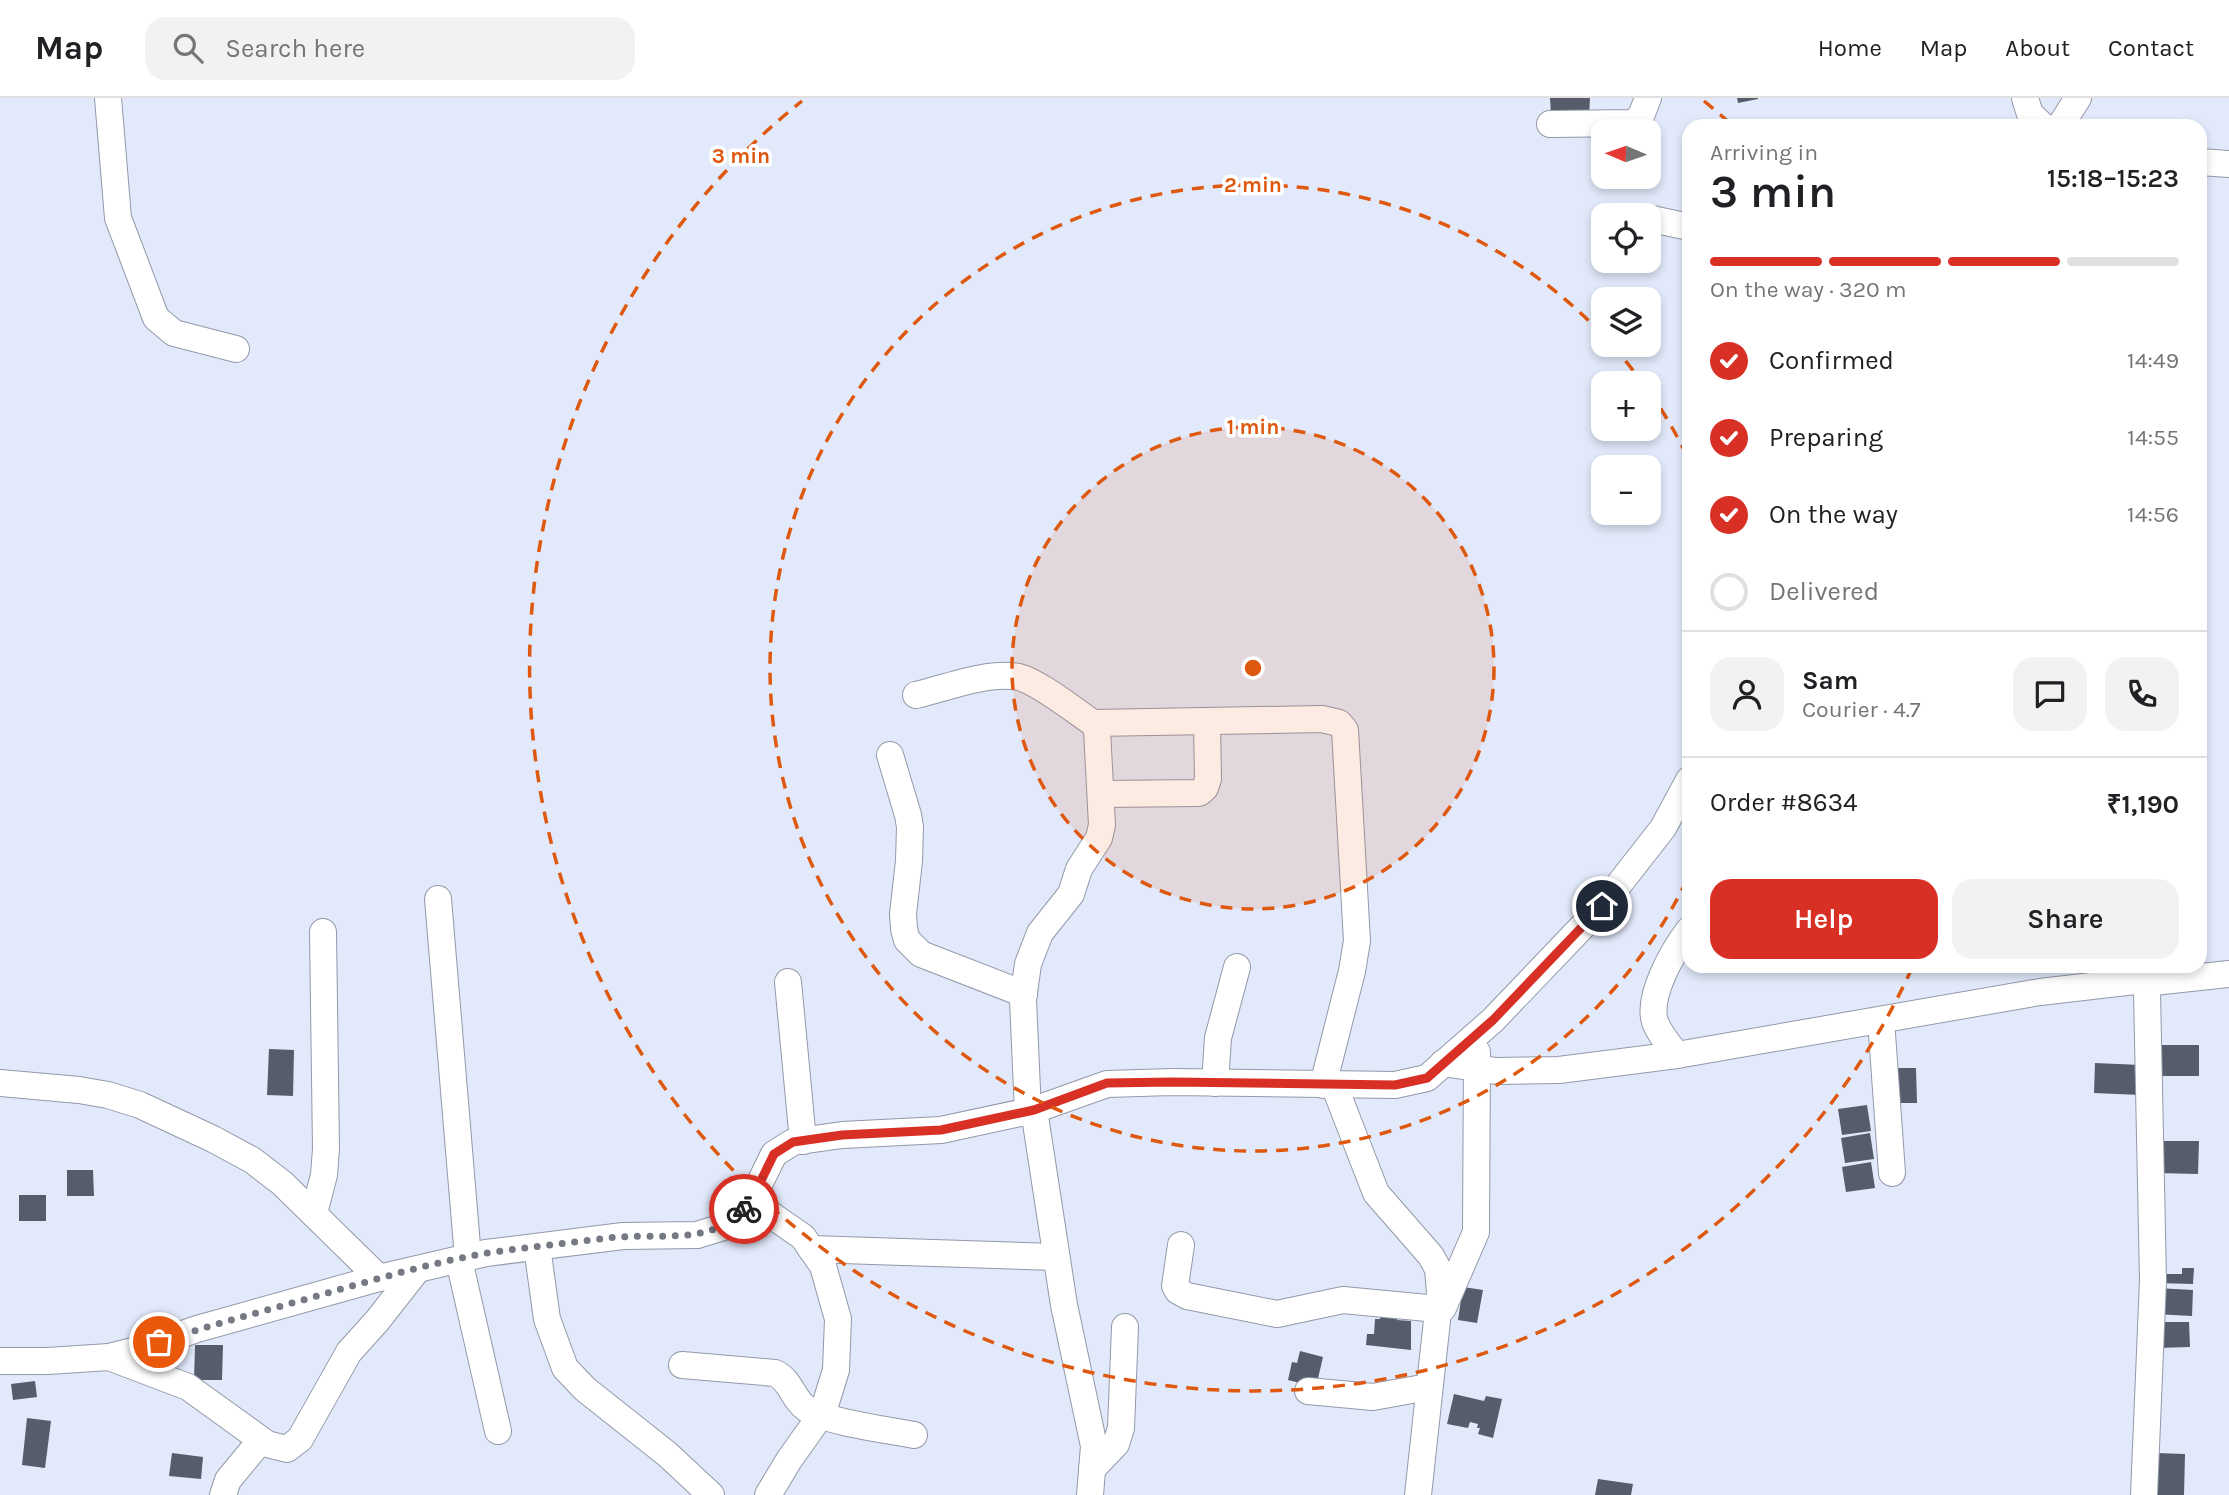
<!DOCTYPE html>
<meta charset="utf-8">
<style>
:root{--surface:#fff;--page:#f2f2f2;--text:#202124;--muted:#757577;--line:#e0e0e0;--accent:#d93025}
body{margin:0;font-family:Karla,sans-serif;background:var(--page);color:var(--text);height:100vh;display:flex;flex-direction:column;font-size:26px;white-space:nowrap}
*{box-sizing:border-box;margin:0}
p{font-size:23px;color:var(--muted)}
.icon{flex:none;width:38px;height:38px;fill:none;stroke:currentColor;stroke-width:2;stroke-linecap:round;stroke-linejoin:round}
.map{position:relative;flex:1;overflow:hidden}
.panel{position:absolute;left:1682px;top:21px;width:525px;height:854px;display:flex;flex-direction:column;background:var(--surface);border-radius:21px;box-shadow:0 4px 10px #0003}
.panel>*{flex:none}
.needle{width:46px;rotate:272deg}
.buttons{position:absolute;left:1591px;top:21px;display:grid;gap:14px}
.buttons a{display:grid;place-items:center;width:70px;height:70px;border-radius:14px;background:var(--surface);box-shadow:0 4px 10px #0003;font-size:35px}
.pin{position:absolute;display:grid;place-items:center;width:60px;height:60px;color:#fff;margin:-30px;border:4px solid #fff;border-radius:50%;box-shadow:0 2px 7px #0007}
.courier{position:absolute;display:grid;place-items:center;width:70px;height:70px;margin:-35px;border:5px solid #d93025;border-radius:50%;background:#fff;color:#222;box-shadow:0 2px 9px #0007}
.head em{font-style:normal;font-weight:600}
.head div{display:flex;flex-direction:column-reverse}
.head{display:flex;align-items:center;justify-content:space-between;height:119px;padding:0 28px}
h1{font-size:46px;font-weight:600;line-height:52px}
.bar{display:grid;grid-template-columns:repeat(4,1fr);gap:10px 7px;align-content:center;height:84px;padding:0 28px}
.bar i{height:9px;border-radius:5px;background:var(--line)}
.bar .current{background:var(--accent)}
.bar p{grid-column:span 4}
.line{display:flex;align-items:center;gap:18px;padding:0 28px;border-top:2px solid var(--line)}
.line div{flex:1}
.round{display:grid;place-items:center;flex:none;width:74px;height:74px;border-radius:21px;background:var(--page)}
ol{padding:0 28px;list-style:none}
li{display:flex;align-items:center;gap:21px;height:77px}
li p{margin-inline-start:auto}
li .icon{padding:7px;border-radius:50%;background:var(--accent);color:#fff;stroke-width:4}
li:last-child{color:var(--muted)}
li i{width:38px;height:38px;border:4px solid var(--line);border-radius:50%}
.action{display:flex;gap:14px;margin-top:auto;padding:14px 28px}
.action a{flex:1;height:80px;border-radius:21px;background:var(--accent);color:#fff;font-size:28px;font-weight:600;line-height:80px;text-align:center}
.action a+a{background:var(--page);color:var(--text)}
header{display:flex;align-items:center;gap:42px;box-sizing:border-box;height:98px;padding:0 35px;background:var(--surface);border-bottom:2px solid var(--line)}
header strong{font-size:33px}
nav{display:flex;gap:38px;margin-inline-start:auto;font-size:24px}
.search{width:490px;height:63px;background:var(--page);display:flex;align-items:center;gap:18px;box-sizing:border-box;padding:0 24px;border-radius:21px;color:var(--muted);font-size:26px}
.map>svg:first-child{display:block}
</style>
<header>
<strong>Map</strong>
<div class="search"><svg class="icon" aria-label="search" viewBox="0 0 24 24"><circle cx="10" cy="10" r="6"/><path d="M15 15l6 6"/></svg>Search here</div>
<nav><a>Home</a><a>Map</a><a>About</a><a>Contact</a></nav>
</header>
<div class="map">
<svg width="2229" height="1397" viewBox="0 0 2229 1397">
<rect width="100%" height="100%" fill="#e2e9fa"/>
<!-- building -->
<g fill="#575c6b">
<path d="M 1550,0 L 1590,0 L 1589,19 L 1551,17 Z"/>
<path d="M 1737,0 L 1758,0 L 1758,1 L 1738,5 Z"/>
<rect x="2156" y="947" width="43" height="31"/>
<path d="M 269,951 L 294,952 L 293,998 L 267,997 Z"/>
<path d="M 2095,965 L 2141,967 L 2140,997 L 2094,995 Z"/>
<path d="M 1890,970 L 1916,970 L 1917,1005 L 1890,1005 Z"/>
<path d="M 1867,1007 L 1871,1033 L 1842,1037 L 1838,1011 Z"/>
<path d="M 1870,1035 L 1874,1061 L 1845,1065 L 1841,1040 Z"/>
<path d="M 2156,1043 L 2199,1043 L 2198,1076 L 2156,1075 Z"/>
<path d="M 1871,1064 L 1875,1090 L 1846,1094 L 1842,1069 Z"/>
<path d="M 67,1072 L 93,1072 L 94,1098 L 67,1098 Z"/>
<rect x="19" y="1097" width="27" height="26"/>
<path d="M 2182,1170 L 2194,1170 L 2193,1186 L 2156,1185 L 2157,1176 L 2182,1176 Z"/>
<path d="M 1463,1189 L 1483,1192 L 1477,1225 L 1458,1222 Z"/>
<path d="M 2156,1190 L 2193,1192 L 2192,1218 L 2154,1216 Z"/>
<path d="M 1381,1213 L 1398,1214 L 1397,1222 L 1411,1223 L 1411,1252 L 1366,1247 L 1367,1236 L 1374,1236 L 1375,1221 L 1380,1221 Z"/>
<path d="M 2157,1224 L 2189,1224 L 2190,1249 L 2157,1250 Z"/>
<path d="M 195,1247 L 223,1247 L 222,1282 L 194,1282 Z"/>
<path d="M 1300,1253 L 1323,1259 L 1316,1289 L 1288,1282 L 1292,1264 L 1297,1265 Z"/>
<path d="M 35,1283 L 37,1299 L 13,1302 L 11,1286 Z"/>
<path d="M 1454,1296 L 1484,1303 L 1486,1298 L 1502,1301 L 1493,1340 L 1478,1336 L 1480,1330 L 1477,1330 L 1478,1326 L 1470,1324 L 1468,1330 L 1447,1326 Z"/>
<path d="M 27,1320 L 51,1323 L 45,1370 L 22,1367 Z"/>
<path d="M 172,1355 L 203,1359 L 201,1381 L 169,1378 Z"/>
<path d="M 2156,1355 L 2185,1356 L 2184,1397 L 2156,1397 Z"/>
<path d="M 1598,1381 L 1633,1386 L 1631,1397 L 1595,1397 Z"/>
</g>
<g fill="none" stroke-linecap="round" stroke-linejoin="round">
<!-- minor casing -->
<g stroke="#9299a9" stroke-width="28">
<g id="minor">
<path d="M 108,0 L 118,120 L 156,220 L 174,235 L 236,251"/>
<path d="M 2025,0 L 2030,16 L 2043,28"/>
<path d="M 1550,26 L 1633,25 L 1641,18 L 1648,0"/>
<path d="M 2060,28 L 2078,0"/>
<path d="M 2200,64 L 2229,66"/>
<path d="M 1652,121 L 1689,129"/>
<path d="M 916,597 C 945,590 989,573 1019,579 C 1039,584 1075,613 1093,625 L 1097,632 L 1102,727 L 1099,740 L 1079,771 L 1071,796 L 1040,835 L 1028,866 L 1023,902 L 1028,1014"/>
<path d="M 1093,625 L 1322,621 L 1339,625 L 1345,632 L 1357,843 L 1352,873 L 1323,987"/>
<path d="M 890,657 L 908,717 L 910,729 L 909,763 L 903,816 L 904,831 L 907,842 L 921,856 L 1024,896"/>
<path d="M 1101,696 L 1199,695 L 1205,690 L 1208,681 L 1207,623"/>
<path d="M 438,801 L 468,1160"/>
<path d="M 788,884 L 803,1043"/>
<path d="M 2144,885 L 2229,876"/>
<path d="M 1881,922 L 1892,1075"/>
<path d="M 1677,957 C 1669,947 1660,937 1655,924 C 1647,898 1673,853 1689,832"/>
<path d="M 1443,965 L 1496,973 L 1559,972 L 1677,957 L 2040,894 L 2135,883 L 2144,885 L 2147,894 L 2153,1182 L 2144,1397"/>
<path d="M 0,985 L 79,992 L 108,997 L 140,1007 L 213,1041 L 252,1062 L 282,1085 L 379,1180"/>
<path d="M 1215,985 L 1218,940 L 1237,869"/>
<path d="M 1334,987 L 1376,1095 L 1431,1158 L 1438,1171 L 1440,1195 L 1418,1397"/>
<path d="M 1034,1012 L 1064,1207 L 1094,1348 L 1090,1397"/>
<path d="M 751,1103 L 803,1139 L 823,1168 L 838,1221 L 836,1272 L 823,1314 L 789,1362 L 768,1397"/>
<path d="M 314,1115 L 324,1077 L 326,1051 L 323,834"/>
<path d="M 1181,1147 L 1175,1188 L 1178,1193 L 1187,1198 L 1277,1216 L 1343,1202 L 1438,1211"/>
<path d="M 537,1149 L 547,1221 L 565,1270 L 585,1291 L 667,1356 L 711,1397"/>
<path d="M 811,1151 L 1056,1159"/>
<path d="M 459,1162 L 498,1333"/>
<path d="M 1443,1210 L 1476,1134 L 1477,954"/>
<path d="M 109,1259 L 188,1289 L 267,1346 L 287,1351 L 300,1341 L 349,1254 L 377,1223 L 417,1172"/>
<path d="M 0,1263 L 48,1263 L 109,1259 L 140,1251 L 197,1231 L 379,1180 L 486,1155 L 623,1138 L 697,1137 L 723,1129 L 735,1121 L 751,1103 L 774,1056 L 793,1044 L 842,1037 L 941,1032 L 1034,1012 L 1107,986 L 1172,984 L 1395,987 L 1427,980 L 1493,922 L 1602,808 L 1663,730 L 1689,682"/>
<path d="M 682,1267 L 775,1275 C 791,1282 793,1302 807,1311 C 825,1324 889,1332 914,1337"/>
<path d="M 1308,1293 L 1373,1299 L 1428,1289"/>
<path d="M 1092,1371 L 1116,1346 L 1121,1330 L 1125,1229"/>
<path d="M 223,1397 L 228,1382 L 261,1342"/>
</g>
</g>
<!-- minor -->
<use href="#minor" stroke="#fff" stroke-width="26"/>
</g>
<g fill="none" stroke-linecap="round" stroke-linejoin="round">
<!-- done -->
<path stroke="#747983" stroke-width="7" stroke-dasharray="0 12.6" d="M 159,1244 C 211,1227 264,1213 317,1198 C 373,1182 430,1165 487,1155 C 528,1149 568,1145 609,1140 C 654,1134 711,1149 744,1111"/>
<!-- route -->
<path stroke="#d93025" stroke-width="9" d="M 744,1111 L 751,1103 L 774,1056 L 793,1044 L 842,1037 L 941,1032 L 1034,1012 L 1107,985 L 1172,984 L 1395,987 L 1427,980 L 1493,922 L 1602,808"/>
</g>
<!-- distance rings -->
<circle cx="1253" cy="570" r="241" fill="#df580f" fill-opacity=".12"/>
<g fill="none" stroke="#df580f" stroke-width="3.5" stroke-dasharray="12 9">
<circle cx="1253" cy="570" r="241"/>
<path d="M1687 782A483 483 0 1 1 1600 234M1612 247A483 483 0 0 1 1641 283M1649 293A483 483 0 0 1 1687 358"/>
<path d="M1912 870A724 724 0 1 1 802 3M1704 3A724 724 0 0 1 1733 28"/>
</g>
<circle cx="1253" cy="570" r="10" fill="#df580f" stroke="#fff" stroke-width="3.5"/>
<g font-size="21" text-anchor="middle" font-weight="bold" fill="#df580f" stroke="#fff" stroke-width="7" stroke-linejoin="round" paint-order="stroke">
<text x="741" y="65">3 min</text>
<text x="1253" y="94">2 min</text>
<text x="1253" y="336">1 min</text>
</g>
</svg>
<div class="buttons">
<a><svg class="needle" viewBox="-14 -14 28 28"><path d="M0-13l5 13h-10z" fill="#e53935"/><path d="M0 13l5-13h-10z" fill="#757577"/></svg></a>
<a><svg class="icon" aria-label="locate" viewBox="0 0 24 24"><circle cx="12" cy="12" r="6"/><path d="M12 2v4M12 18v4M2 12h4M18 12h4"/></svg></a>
<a><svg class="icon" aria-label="layers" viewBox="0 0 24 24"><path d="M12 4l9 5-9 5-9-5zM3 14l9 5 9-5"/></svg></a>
<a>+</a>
<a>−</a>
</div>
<div class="pin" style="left:159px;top:1244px;background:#ea580c"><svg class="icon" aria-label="bag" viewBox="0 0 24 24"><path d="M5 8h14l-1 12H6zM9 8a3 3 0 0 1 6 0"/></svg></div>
<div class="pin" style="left:1602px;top:808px;background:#1f2937"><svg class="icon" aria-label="home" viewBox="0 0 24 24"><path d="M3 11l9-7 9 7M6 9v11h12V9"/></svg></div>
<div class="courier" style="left:744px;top:1111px"><svg class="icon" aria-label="bike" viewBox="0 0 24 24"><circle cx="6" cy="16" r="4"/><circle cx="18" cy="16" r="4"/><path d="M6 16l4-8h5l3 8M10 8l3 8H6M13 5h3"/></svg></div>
<section class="panel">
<div class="head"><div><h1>3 min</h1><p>Arriving in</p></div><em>15:18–15:23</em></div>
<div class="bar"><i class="current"></i><i class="current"></i><i class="current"></i><i></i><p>On the way · 320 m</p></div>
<ol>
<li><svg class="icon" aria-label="check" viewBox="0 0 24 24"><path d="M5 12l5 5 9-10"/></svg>Confirmed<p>14:49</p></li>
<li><svg class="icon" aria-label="check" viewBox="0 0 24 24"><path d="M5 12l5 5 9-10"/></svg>Preparing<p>14:55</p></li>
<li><svg class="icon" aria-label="check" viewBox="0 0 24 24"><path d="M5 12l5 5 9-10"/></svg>On the way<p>14:56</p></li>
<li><i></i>Delivered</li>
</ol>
<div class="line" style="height:126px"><a class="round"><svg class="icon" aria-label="person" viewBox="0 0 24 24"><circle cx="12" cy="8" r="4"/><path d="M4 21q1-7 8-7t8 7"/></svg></a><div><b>Sam</b><p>Courier · 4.7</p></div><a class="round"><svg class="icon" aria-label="chat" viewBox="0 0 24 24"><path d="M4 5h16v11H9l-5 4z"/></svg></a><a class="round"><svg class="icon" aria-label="phone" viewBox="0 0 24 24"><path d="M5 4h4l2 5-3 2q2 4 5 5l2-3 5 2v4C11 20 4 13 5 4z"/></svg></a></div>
<div class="line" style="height:91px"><div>Order #8634</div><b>₹1,190</b></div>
<div class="action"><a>Help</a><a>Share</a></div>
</section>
</div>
